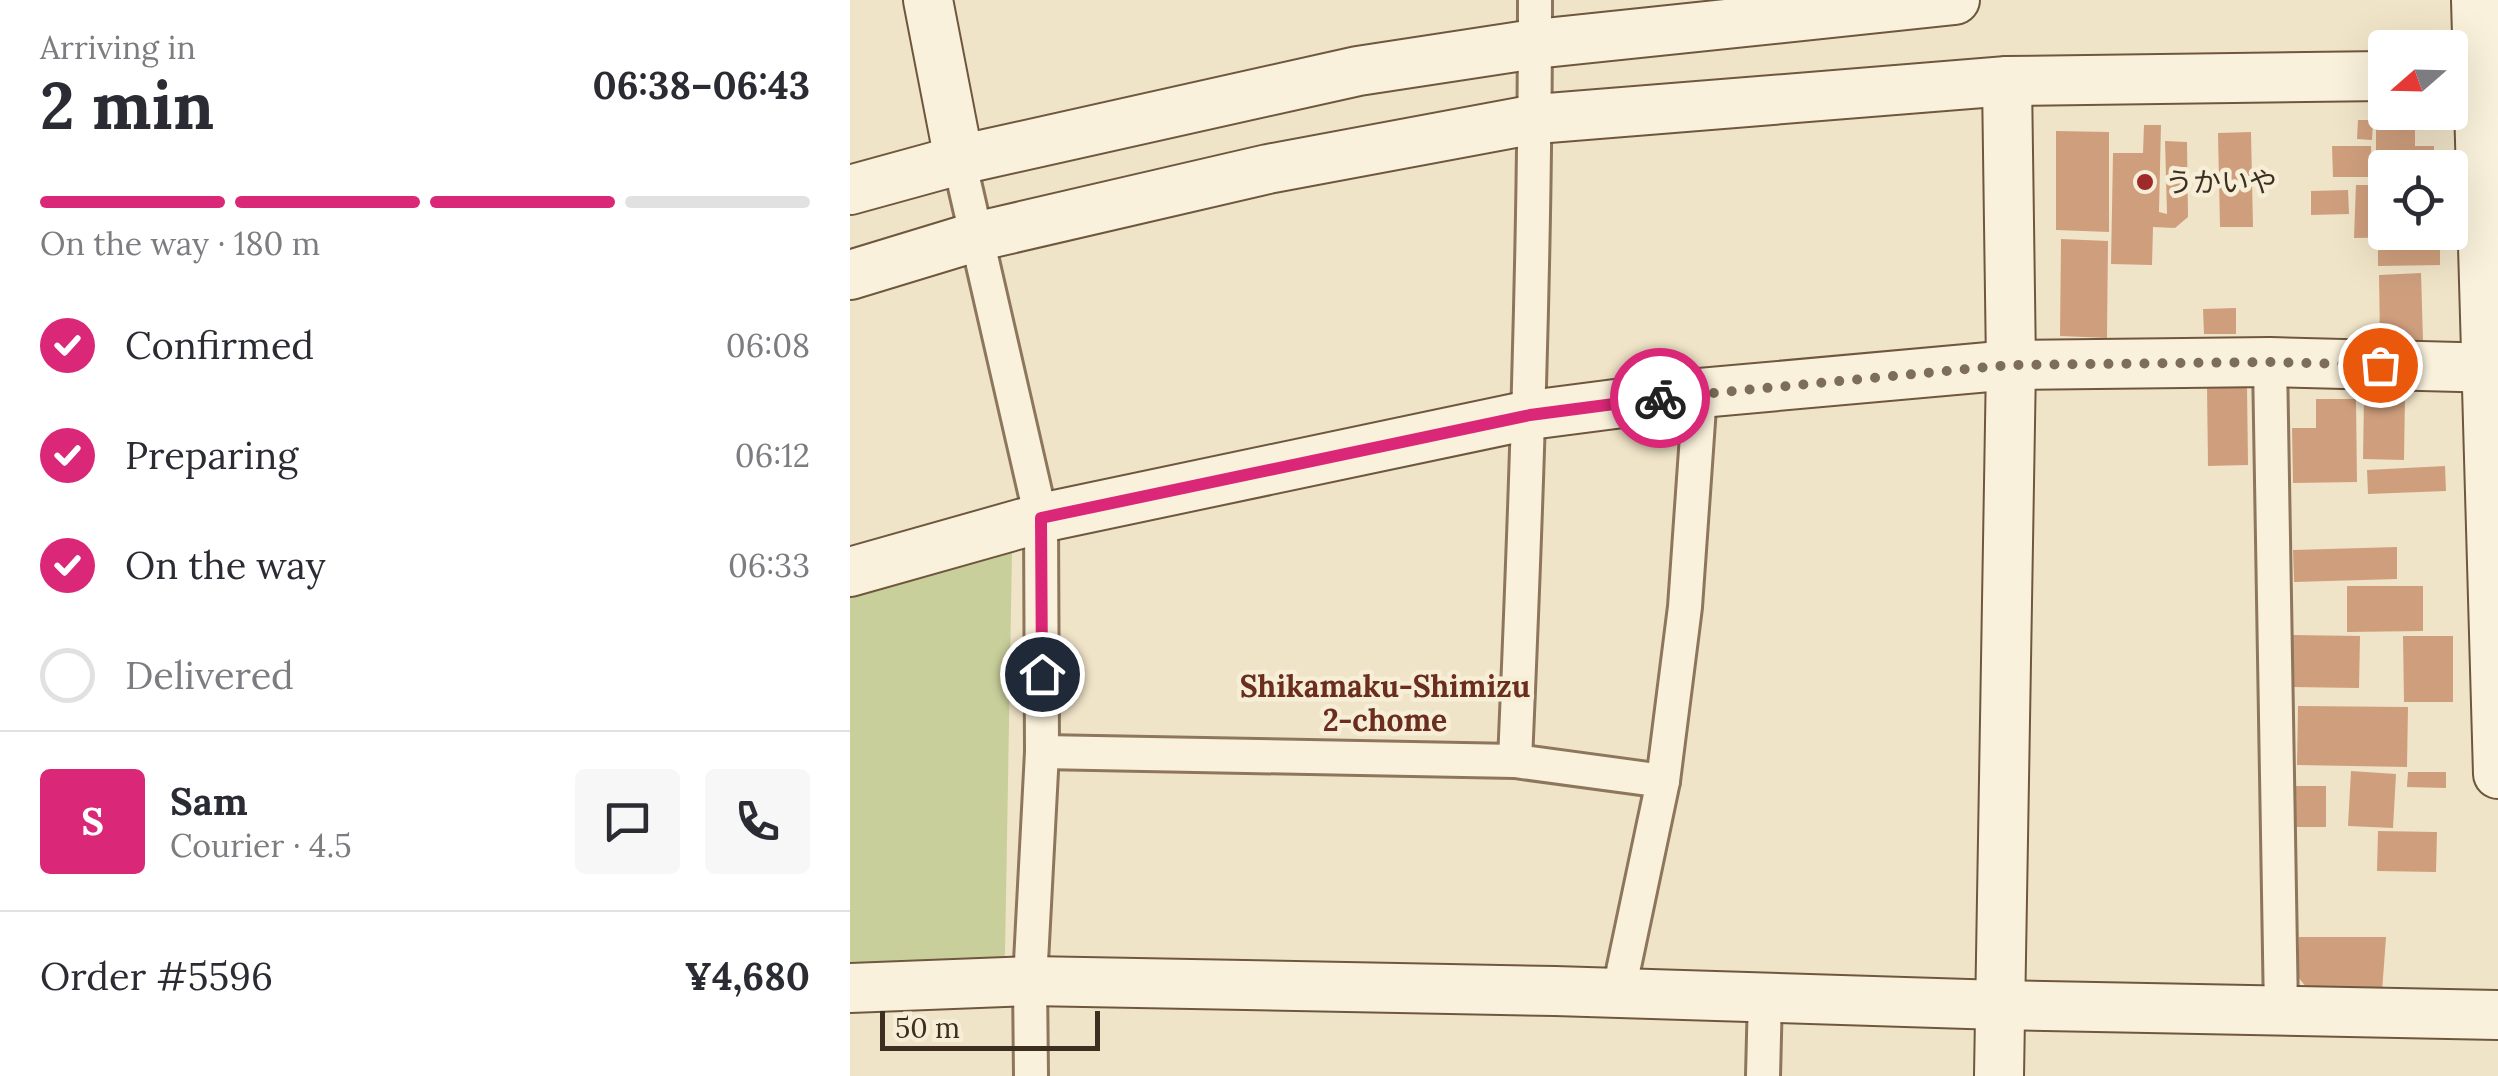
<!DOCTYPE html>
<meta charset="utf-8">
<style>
:root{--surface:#fff;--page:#f7f7f7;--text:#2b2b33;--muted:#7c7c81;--line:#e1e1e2;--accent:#db2777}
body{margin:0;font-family:Lora,"Noto Sans JP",serif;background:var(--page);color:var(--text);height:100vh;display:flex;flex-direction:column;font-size:38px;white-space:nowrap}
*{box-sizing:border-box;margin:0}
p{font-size:32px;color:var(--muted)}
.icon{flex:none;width:55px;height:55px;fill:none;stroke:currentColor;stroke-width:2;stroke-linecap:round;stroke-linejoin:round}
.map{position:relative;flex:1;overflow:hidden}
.details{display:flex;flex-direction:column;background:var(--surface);width:850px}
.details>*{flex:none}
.needle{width:65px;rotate:250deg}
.fabs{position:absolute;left:1518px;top:30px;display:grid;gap:20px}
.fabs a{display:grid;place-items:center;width:100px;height:100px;border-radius:10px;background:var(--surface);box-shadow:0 10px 40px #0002;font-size:50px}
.scale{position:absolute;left:30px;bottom:25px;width:220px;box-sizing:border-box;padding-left:10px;border:5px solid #3d2e20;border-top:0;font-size:28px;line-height:35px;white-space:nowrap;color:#3d2e20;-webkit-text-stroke:8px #f7eed8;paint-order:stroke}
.pin{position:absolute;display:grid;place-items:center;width:85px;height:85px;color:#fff;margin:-42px;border:5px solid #fff;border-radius:50%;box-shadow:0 2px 10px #0007}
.courier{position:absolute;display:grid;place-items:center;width:100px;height:100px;margin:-50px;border:8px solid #db2777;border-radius:50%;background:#fff;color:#222;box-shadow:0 2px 12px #0007}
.headline em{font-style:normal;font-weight:800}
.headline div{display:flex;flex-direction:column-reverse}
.headline{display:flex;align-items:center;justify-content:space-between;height:170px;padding:0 40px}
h1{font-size:65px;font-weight:800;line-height:75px}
.bar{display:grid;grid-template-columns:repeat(4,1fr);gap:15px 10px;align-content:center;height:120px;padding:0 40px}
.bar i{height:12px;border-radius:8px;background:var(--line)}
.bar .on{background:var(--accent)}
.bar p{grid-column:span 4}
.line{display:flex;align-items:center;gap:25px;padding:0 40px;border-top:2px solid var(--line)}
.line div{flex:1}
.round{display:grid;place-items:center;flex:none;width:105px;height:105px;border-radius:10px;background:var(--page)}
ol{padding:0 40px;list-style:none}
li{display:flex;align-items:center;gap:30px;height:110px}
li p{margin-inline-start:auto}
li .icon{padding:10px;border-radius:50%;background:var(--accent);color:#fff;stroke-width:4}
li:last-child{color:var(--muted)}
li i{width:55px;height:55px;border:5px solid var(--line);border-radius:50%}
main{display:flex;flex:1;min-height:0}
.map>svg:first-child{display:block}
</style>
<main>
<section class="details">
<div class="headline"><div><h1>2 min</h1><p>Arriving in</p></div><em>06:38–06:43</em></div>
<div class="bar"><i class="on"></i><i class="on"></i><i class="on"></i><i></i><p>On the way · 180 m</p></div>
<ol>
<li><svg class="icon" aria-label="check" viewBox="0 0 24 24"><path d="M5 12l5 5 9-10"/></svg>Confirmed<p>06:08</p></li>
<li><svg class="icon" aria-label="check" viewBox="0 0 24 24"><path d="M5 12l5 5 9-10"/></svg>Preparing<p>06:12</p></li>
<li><svg class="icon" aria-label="check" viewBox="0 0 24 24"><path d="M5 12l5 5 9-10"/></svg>On the way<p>06:33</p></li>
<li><i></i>Delivered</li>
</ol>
<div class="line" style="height:180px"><b class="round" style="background:var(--accent);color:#fff">S</b><div><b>Sam</b><p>Courier · 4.5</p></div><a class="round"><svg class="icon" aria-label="chat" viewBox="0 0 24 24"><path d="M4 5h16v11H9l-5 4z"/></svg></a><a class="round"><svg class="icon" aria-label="phone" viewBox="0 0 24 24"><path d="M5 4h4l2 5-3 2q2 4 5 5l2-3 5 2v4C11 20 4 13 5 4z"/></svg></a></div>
<div class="line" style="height:130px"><div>Order #5596</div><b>¥4,680</b></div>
</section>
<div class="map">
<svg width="1648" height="1076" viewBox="0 0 1648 1076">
<rect width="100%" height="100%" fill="#f0e4c8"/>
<!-- green -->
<path fill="#c9cf9b" d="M 151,547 L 162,552 L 155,955 L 147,962 L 0,966 L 0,591 Z"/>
<!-- building -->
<g fill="#cf9f7d">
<path d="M 1508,120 L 1523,120 L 1522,140 L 1507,139 Z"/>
<path d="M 1526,124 L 1565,124 L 1565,146 L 1584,146 L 1584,168 L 1535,168 L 1535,232 L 1564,232 L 1563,237 L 1504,238 L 1506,185 L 1526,185 Z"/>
<path d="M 1294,125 L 1311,125 L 1309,212 L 1317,214 L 1315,141 L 1337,142 L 1338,217 L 1325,228 L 1303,227 L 1302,265 L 1261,264 L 1263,153 L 1293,153 Z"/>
<path d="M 1206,131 L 1259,132 L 1259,232 L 1206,230 Z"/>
<path d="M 1401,132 L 1403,227 L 1370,227 L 1368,133 Z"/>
<path d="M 1482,146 L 1521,146 L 1522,177 L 1483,177 Z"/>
<path d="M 1498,190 L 1499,214 L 1461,215 L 1461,191 Z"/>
<path d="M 1211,239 L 1258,241 L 1257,338 L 1210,336 Z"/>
<path d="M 1590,246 L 1590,265 L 1528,266 L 1528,247 Z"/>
<path d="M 1571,273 L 1573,340 L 1530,341 L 1529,275 Z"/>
<path d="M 1386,308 L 1386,334 L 1354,334 L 1353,309 Z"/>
<path d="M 1397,386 L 1398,465 L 1358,466 L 1357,387 Z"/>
<path d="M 1514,396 L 1555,397 L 1554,460 L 1513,459 Z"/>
<path d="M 1466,399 L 1506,399 L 1507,482 L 1443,483 L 1442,428 L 1466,428 Z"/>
<path d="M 1595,466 L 1596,491 L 1518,494 L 1517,470 Z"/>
<path d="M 1547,547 L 1547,579 L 1444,582 L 1443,550 Z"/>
<path d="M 1497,586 L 1573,586 L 1573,631 L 1497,632 Z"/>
<path d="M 1443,635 L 1510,636 L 1509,688 L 1442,687 Z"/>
<path d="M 1553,636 L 1603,636 L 1603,702 L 1554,702 Z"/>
<path d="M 1448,706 L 1558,707 L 1557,767 L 1447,765 Z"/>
<path d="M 1501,771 L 1546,774 L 1543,828 L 1498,826 Z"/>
<path d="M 1558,772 L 1596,772 L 1596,788 L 1557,787 Z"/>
<rect x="1446" y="786" width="30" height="41"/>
<path d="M 1528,831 L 1587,832 L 1586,872 L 1527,871 Z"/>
<path d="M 1449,937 L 1536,937 L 1532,992 L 1461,993 L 1448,977 Z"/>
</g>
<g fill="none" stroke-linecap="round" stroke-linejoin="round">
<!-- street casing -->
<g stroke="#8d765c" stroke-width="38">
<g id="street">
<path d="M 109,160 L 191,518 L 192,752 L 180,981 L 181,1076"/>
<path d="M 1420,362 L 1431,1011"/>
<path d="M 192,752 L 665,761 L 813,781"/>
<path d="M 665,761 C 676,507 685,254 685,0"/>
<path d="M 768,995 L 813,781 L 835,607 L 850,393"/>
<path d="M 913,1076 L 915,996"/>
</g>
</g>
<!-- secondary casing -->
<g stroke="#6f573f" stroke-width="52">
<g id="secondary">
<path d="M 78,0 L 109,160"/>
<path d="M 1626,0 L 1648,774"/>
<path d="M 0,190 L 109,160 L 508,71 L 685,44 L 1105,0"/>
<path d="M 0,275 L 125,237 L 418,169 L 686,119 L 1157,81 L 1535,76"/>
<path d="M 0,572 L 191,518 L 680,415 L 850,393 L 1161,365 L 1420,362 L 1648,368"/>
<path d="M 0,988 L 180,981 L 705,991 L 1150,1005 L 1648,1015"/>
<path d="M 1149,1076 L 1161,365 L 1157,81"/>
</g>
</g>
<!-- street -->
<use href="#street" stroke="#faf1dc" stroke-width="32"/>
<!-- secondary -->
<use href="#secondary" stroke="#faf1dc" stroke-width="48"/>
</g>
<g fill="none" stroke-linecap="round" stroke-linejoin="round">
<!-- done -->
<path stroke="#7c6e5b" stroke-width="10" stroke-dasharray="0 18" d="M 810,398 L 1160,365 L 1420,362 L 1530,365"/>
<!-- route -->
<path stroke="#db2777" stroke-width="12" d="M 192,674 L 191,518 L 680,415 L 810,398"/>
</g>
<!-- markers -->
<circle fill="#9e2a2b" stroke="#f7eed8" stroke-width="4" cx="1295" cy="182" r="10"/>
<g text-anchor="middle" stroke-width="9" stroke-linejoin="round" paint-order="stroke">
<!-- poi labels -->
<g font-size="28" fill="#3d2e20" stroke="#f7eed8" text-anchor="start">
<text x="1315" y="192">うかいや</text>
</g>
<!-- neighbourhood labels -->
<g font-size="30" font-weight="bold" fill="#6b2e1e" stroke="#f7eed8">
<text x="535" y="697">Shikamaku-Shimizu<tspan x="535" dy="34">2-chome</tspan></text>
</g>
</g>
</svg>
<div class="fabs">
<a><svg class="needle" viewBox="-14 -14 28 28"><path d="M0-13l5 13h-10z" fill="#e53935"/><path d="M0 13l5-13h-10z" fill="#7c7c81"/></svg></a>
<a><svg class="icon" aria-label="locate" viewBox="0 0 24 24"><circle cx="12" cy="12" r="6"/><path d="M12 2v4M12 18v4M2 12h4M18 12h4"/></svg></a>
</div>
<div class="scale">50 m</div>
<div class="pin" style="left:1530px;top:365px;background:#ea580c"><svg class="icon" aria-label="bag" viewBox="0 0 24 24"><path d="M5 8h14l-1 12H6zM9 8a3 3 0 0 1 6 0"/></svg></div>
<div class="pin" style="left:192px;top:674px;background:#1f2937"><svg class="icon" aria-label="home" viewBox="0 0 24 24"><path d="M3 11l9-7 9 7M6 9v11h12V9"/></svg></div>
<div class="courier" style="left:810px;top:398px"><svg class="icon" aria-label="bike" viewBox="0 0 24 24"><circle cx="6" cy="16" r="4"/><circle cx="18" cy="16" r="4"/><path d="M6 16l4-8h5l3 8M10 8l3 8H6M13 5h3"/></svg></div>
</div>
</main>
